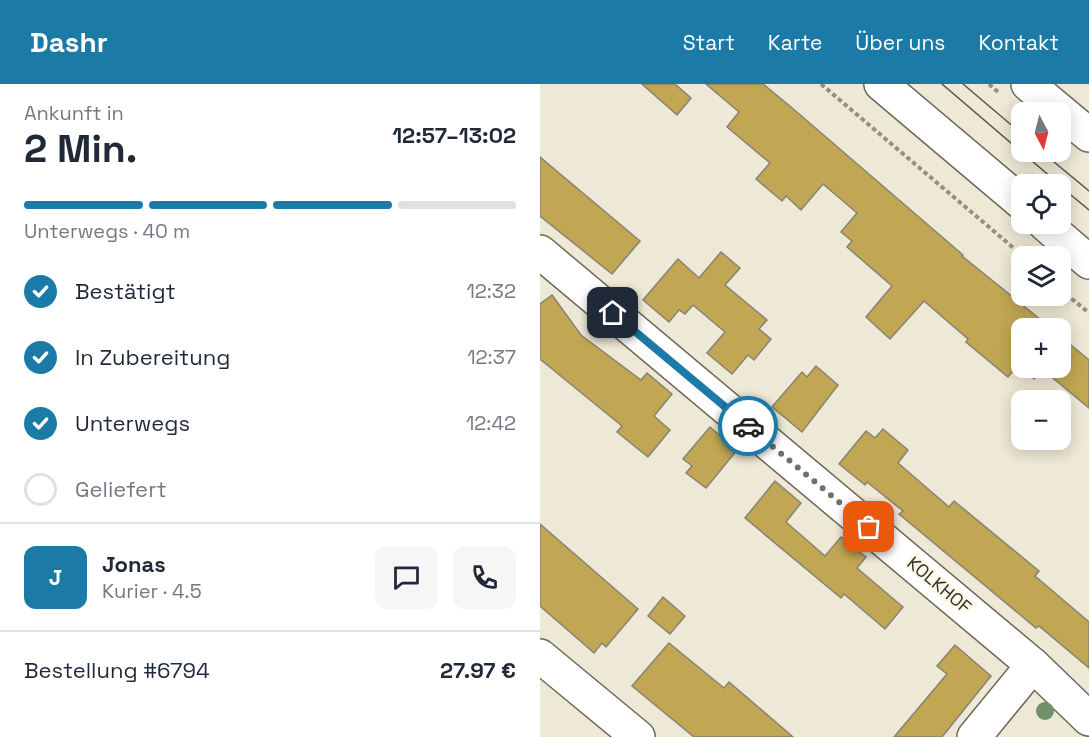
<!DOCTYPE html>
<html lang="de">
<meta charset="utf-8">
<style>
:root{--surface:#fff;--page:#f6f6f7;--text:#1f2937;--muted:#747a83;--line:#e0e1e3;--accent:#1c7aa7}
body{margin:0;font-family:"Space Grotesk",sans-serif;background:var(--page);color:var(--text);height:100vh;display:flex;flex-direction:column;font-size:22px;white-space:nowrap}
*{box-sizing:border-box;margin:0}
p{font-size:20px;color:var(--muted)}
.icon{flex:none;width:33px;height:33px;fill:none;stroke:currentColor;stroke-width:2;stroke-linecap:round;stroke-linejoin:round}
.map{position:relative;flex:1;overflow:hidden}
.side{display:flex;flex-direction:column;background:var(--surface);width:540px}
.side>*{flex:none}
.needle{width:39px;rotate:173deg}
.tools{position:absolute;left:471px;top:18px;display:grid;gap:12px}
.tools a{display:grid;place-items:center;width:60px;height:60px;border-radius:12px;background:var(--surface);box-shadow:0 3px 15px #0003;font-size:30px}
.pin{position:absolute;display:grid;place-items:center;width:51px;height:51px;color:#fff;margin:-26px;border-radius:12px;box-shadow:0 3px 9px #0006}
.courier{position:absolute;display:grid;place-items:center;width:60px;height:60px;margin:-30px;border:4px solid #1c7aa7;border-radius:50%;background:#fff;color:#222;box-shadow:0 2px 8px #0007}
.summary em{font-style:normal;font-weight:700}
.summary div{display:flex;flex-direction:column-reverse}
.summary{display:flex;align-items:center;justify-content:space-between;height:102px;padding:0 24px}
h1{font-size:39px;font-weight:700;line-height:45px}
.bar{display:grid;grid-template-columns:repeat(4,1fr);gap:9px 6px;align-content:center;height:72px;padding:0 24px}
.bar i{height:8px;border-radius:4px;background:var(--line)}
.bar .active{background:var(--accent)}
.bar p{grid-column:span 4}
.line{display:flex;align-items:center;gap:15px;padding:0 24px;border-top:2px solid var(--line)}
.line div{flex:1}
.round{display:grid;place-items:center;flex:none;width:63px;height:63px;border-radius:12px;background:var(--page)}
ol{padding:0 24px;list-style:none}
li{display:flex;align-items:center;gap:18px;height:66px}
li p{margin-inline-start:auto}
li .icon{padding:6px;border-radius:50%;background:var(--accent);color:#fff;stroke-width:4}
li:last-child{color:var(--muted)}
li i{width:33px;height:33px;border:3px solid var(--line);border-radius:50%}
header{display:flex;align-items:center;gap:36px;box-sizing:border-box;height:84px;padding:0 30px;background:var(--accent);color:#fff}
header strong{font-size:28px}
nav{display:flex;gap:33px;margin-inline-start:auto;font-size:21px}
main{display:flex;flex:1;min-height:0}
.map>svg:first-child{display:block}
</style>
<header>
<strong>Dashr</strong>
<nav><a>Start</a><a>Karte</a><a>Über uns</a><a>Kontakt</a></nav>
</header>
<main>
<section class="side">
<div class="summary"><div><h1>2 Min.</h1><p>Ankunft in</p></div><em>12:57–13:02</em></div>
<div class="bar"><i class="active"></i><i class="active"></i><i class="active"></i><i></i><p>Unterwegs · 40 m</p></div>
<ol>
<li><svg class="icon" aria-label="check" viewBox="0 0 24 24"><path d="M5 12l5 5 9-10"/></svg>Bestätigt<p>12:32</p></li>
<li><svg class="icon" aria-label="check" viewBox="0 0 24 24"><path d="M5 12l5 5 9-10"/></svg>In Zubereitung<p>12:37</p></li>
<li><svg class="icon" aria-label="check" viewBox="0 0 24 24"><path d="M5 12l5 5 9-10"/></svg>Unterwegs<p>12:42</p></li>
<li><i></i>Geliefert</li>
</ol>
<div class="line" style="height:108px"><b class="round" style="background:var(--accent);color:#fff">J</b><div><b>Jonas</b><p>Kurier · 4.5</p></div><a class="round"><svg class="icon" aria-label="chat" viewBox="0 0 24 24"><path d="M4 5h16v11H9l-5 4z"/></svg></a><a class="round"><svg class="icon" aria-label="phone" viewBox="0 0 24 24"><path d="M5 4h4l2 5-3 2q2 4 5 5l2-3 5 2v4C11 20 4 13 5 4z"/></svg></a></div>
<div class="line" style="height:78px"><div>Bestellung #6794</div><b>27.97 €</b></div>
</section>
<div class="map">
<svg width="549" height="653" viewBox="0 0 549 653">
<rect width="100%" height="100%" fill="#eee8d6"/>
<!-- building -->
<g fill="#c1a653" stroke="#888372" stroke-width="1.5">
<path d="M 102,0 L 135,0 L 151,14 L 137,31 Z"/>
<path d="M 166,0 L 223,0 L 251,23 L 423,171 L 422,172 L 511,244 L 482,244 L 482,284 L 520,284 L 520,252 L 549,276 L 549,324 L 502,285 L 494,295 L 478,281 L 468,293 L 426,258 L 428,255 L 384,217 L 350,255 L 326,233 L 352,202 L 307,163 L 312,157 L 301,148 L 317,129 L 283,100 L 261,126 L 246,112 L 242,117 L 216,95 L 230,79 L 187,43 L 199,28 Z"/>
<path d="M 0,73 L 100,157 L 72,190 L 0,132 Z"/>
<path d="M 181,168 L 200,184 L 185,201 L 227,236 L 219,245 L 231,255 L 214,276 L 208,271 L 192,290 L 167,269 L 185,248 L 153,221 L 145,230 L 139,226 L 129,238 L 103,216 L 138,175 L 159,194 Z"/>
<path d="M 12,211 L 41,251 L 101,296 L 107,289 L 132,310 L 114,332 L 130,346 L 108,373 L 77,348 L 82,342 L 0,275 L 0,220 Z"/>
<path d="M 276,282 L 298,301 L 262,348 L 232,323 L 262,288 L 267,293 Z"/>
<path d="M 170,343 L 197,366 L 166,404 L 146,389 L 152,382 L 143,375 Z"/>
<path d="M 343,345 L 368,366 L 358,379 L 409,423 L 414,417 L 499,487 L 495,492 L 549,538 L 549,584 L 499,542 L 496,544 L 359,430 L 363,427 L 327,398 L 325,401 L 299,380 L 326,347 L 335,354 Z"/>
<path d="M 235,397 L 261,419 L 246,438 L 285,472 L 301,453 L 326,473 L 317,484 L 363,523 L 345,545 L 304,510 L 301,514 L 205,434 Z"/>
<path d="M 0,440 L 98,525 L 66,563 L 62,559 L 54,569 L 0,522 Z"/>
<path d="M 123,513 L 145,532 L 130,550 L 108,532 Z"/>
<path d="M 129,559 L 184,604 L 189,598 L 253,653 L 154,653 L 92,602 Z"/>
<path d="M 415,561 L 451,592 L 402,653 L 354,653 L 407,590 L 397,582 Z"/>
</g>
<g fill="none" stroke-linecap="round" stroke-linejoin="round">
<!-- minor casing -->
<g stroke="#6c6757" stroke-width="36">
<g id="minor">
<path d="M 488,0 L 549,51"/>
<path d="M 0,168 L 493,581"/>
<path d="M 0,572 L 98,653"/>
<path d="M 434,653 L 493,581 L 549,635"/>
</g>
</g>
<!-- major casing -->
<g stroke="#6c6757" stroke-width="36">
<g id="major">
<path d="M 341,0 L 482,119"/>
<path d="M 505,140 L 549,178"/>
</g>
</g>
<!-- path -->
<g stroke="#949083" stroke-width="4" stroke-dasharray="4.5 3" stroke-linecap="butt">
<path d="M 281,0 L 483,172"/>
<path d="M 449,0 L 459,9"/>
<path d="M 520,205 L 549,229"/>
</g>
<!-- minor -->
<use href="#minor" stroke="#fff" stroke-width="33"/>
<!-- major -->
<use href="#major" stroke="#fff" stroke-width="33"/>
<!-- tram -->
<g stroke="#59564d" stroke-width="1.5">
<path d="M 402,0 L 519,100"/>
<path d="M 423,0 L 482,50"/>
<path d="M 502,68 L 549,107"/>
<path d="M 520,102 L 549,126"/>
</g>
</g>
<!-- trees -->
<circle fill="#709269" cx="505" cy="627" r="9"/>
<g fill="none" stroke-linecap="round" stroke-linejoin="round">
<!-- done -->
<path stroke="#737065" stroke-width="6" stroke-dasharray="0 10.8" d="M 208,342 L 329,443"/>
<!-- route -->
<path stroke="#1c7aa7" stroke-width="8" d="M 73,229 L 208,342"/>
</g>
<g text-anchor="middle" stroke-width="4.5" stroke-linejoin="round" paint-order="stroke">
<!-- street labels -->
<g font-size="18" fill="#312f28" stroke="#fcf6e4">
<text transform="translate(399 501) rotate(40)" y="6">KOLKHOF</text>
</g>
</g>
</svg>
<div class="tools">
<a><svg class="needle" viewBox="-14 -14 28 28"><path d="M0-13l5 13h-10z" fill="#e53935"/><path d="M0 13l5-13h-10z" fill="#747a83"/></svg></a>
<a><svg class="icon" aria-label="locate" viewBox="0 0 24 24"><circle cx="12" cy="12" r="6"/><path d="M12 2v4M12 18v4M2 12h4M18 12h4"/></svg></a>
<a><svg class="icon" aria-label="layers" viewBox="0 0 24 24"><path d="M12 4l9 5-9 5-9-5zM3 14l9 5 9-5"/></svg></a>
<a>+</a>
<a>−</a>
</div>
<div class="pin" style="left:329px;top:443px;background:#ea580c"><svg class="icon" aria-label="bag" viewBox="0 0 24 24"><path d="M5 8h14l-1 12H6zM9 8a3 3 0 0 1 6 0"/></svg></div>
<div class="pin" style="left:73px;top:229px;background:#1f2937"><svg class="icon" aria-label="home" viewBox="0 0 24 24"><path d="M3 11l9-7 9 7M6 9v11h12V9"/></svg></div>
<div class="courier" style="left:208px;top:342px"><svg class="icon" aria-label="car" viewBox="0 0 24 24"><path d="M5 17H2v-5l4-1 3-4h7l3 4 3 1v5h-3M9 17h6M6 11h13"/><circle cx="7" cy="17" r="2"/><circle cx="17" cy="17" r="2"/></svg></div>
</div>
</main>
